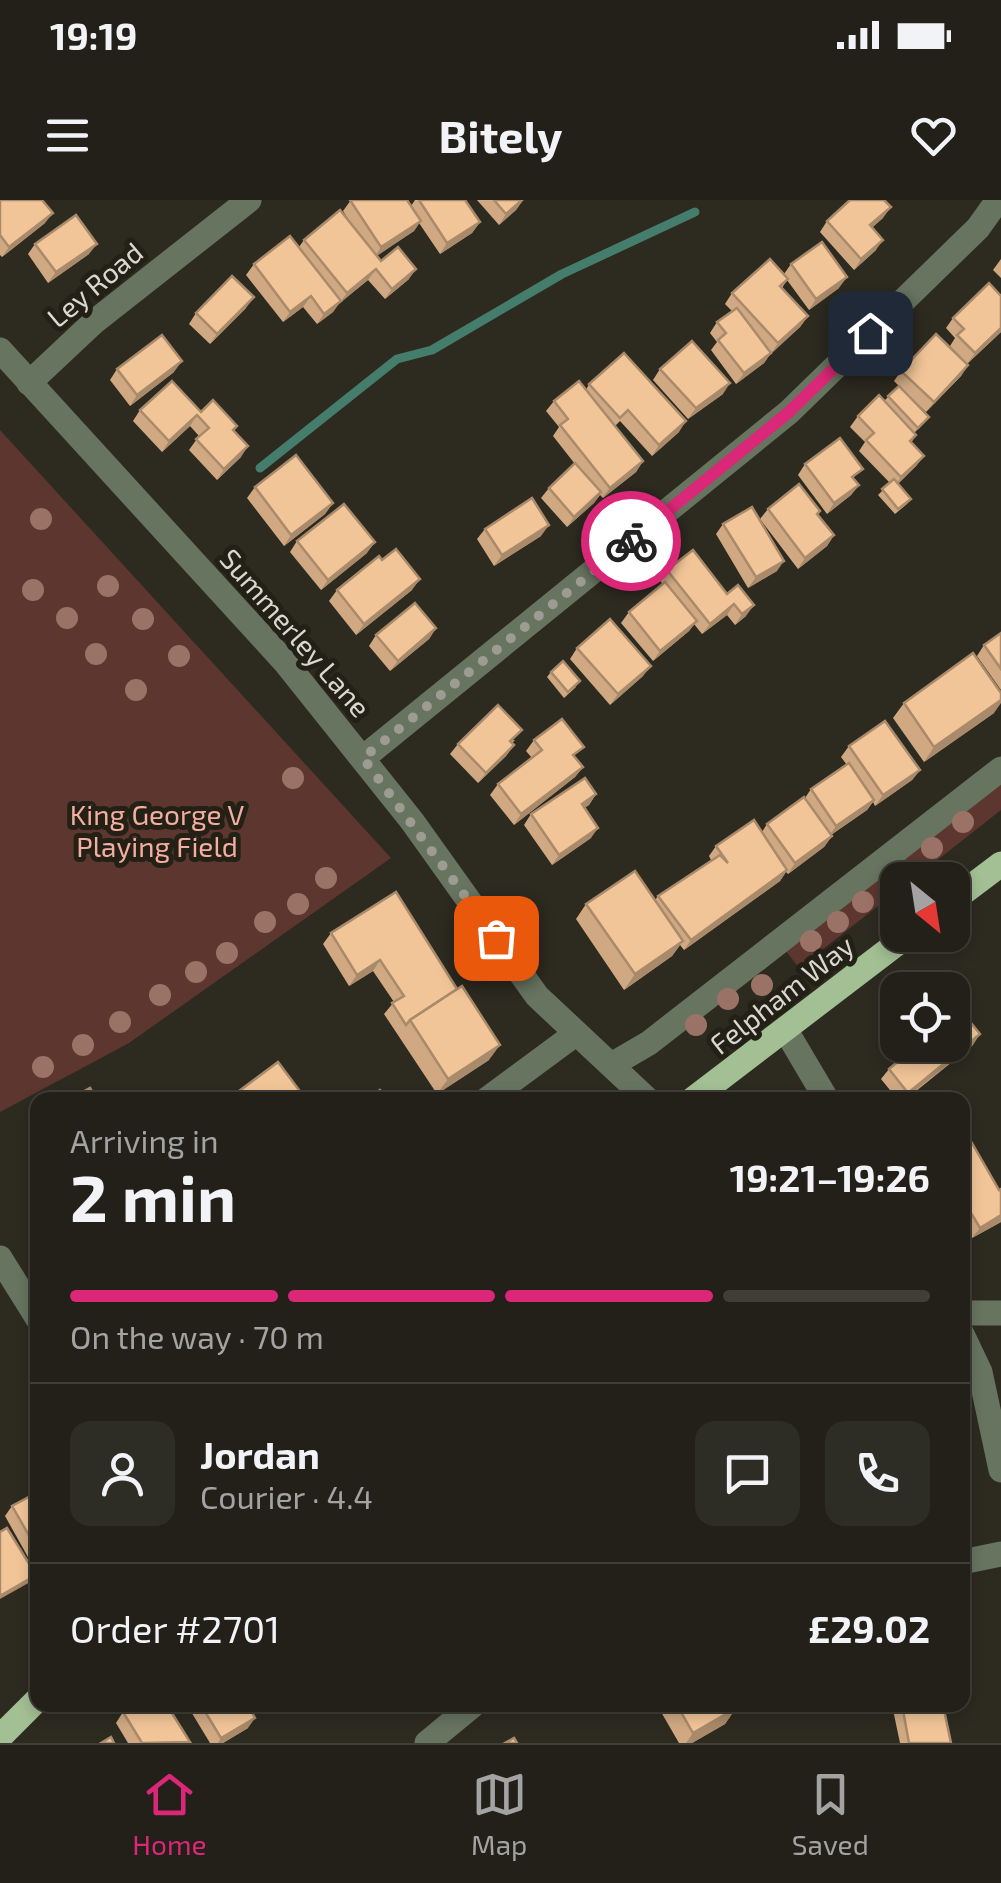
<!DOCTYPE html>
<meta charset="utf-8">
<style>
:root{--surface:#222018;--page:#2e2d25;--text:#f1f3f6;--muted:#a2a3a2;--line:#3f3e37;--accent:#db2777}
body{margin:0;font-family:"Exo 2",sans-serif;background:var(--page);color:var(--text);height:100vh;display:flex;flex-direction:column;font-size:38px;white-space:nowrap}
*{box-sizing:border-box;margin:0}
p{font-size:32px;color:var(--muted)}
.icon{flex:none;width:55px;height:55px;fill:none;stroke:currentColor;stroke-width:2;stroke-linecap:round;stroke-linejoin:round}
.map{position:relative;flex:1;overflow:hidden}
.side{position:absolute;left:30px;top:892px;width:940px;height:620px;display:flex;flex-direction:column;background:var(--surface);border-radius:20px;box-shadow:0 5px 15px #0003,0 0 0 2px var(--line)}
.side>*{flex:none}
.needle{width:65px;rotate:150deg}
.controls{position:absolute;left:880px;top:662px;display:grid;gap:20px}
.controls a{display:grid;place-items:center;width:90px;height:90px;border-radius:20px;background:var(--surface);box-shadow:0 5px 15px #0003,0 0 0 2px var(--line);font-size:50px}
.pin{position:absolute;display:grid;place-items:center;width:85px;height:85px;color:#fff;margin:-42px;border-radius:20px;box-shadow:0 5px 15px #0006}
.courier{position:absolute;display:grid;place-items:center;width:100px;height:100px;margin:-50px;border:8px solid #db2777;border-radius:50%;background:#fff;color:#222;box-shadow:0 2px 12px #0007}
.overview em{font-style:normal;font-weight:700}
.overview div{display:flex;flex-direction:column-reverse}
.overview{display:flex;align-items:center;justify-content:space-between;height:170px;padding:0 40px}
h1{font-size:65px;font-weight:700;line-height:75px}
.bar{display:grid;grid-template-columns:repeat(4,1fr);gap:15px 10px;align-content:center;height:120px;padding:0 40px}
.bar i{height:12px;border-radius:8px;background:var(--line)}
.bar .selected{background:var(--accent)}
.bar p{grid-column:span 4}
.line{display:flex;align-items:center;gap:25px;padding:0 40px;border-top:2px solid var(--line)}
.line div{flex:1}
.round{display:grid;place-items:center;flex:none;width:105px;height:105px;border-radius:20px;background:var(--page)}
.status{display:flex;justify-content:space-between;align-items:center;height:70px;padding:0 50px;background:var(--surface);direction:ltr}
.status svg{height:28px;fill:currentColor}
header{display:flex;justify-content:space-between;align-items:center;height:130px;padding:0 40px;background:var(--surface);font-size:45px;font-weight:700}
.tab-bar{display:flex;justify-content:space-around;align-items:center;height:140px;border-top:2px solid var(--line);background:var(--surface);font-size:28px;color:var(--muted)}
.tab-bar a{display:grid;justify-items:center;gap:5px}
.tab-bar .selected{color:var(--accent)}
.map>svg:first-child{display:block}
</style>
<div class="status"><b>19:19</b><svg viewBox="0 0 49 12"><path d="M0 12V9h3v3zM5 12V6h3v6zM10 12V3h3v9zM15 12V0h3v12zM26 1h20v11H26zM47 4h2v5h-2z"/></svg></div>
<header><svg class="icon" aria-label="menu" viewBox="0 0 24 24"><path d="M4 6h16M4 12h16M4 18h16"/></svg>Bitely<svg class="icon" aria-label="heart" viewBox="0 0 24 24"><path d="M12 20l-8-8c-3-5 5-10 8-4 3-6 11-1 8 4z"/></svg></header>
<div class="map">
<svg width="1001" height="1543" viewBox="0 0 1001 1543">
<rect width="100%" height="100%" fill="#2d2b20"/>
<!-- green -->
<g fill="#5c362f">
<path d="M 0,230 L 391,658 L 129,843 L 0,912 Z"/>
<path d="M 1001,574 L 1001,610 L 912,680 L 898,680 L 897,691 L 799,768 L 783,747 Z"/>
</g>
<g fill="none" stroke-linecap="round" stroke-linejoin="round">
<!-- stream -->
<path stroke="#457d6c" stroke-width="9" d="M 260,268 L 397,159 L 432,150 L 562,74 L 695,12"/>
<!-- minor -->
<g stroke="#677460" stroke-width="25">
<path d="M 0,150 L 285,462 L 412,621 L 537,796 L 648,900"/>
<path d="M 29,183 L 94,122 L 249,0"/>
<path d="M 363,558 L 789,212 L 978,28 L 998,0"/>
<path d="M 785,829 L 827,900"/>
<path d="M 613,864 L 649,843 L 1001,569"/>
<path d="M 486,900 L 574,835"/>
<path d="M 0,1058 L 38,1119"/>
<path d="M 962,1113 L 1001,1113"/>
<path d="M 962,1134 L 980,1172 L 1001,1270"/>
<path d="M 962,1362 L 1001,1354"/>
<path d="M 427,1543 L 473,1505"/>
</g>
<!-- major -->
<g stroke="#a3bf94" stroke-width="25">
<path d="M 952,701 L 1001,664"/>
<path d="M 692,900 L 908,735"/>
<path d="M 0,1537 L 38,1499"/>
</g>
</g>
<!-- trees -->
<g fill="#9b7266">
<circle cx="41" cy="319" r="11"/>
<circle cx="108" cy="386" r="11"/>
<circle cx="33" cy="390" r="11"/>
<circle cx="67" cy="418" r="11"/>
<circle cx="143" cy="419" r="11"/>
<circle cx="96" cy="454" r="11"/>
<circle cx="179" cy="456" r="11"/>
<circle cx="136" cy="490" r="11"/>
<circle cx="293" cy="578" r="11"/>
<circle cx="963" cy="622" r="11"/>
<circle cx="932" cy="648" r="11"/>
<circle cx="326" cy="678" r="11"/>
<circle cx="863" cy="702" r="11"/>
<circle cx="298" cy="704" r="11"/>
<circle cx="265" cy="722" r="11"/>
<circle cx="838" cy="722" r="11"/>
<circle cx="811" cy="741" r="11"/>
<circle cx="227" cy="753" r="11"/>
<circle cx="196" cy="772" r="11"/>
<circle cx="762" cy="785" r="11"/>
<circle cx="160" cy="795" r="11"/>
<circle cx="728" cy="799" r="11"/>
<circle cx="120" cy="822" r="11"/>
<circle cx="696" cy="825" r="11"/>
<circle cx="83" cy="845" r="11"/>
<circle cx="43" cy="867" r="11"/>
</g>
<!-- wall -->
<g fill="#d0a983">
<path d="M 0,0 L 45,23 L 2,57 L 0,55 Z"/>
<path d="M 351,0 L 411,6 L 415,0 L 465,0 L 480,22 L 472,33 L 440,54 L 419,23 L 414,31 L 377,55 L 381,61 L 409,79 L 385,99 L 368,80 L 339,103 L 333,112 L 317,124 L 303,107 L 283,122 L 246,75 L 254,64 L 299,47 L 304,40 L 353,27 L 343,11 Z"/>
<path d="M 477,0 L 523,0 L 516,10 L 499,25 Z"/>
<path d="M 883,18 L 872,27 L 876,50 L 854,70 L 820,32 L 827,21 Z"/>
<path d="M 35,44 L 89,54 L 48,83 L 28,54 Z"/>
<path d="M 1001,59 L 1001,78 L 993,70 Z"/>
<path d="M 791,64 L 839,88 L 809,110 L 787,80 L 782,88 L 808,116 L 800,127 L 771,153 L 764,163 L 736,184 L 711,150 L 717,142 L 710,133 L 717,122 L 732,111 L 725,104 L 732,93 L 784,74 Z"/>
<path d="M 1001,96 L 1001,132 L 967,164 L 950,146 L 955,138 L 946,128 L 953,118 Z"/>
<path d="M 246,108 L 210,144 L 189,124 L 196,113 Z"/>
<path d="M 968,165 L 961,176 L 926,212 L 905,192 L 925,222 L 914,233 L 916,235 L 911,243 L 924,256 L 916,266 L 898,284 L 911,299 L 907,304 L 895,314 L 878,295 L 890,283 L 859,251 L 865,242 L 850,227 L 858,216 L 884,201 L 899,186 L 894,181 L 901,171 Z"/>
<path d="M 117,169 L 174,172 L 130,206 L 110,180 Z"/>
<path d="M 660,169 L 723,194 L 688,219 L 653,180 Z"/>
<path d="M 589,184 L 679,232 L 652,256 L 620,221 L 615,226 L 643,261 L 636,272 L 603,298 L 600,295 L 594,303 L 567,327 L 541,298 L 549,288 L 575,264 L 553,236 L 559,227 L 546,211 L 554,201 L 586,190 Z"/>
<path d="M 140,210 L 201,212 L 234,231 L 241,257 L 217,280 L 189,250 L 199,236 L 190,226 L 162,252 L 133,221 Z"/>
<path d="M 805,264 L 855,280 L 859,285 L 851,295 L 827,314 L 798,275 Z"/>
<path d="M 255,287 L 333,303 L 325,314 L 284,346 L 247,298 Z"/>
<path d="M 768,309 L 820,311 L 818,314 L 834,335 L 827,346 L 798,369 L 760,319 Z"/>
<path d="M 723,324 L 777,371 L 748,388 L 716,334 Z"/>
<path d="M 485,329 L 541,336 L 494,366 L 477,339 Z"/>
<path d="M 297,341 L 367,353 L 321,390 L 290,352 Z"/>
<path d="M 382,360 L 412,390 L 356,435 L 329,401 L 337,390 Z"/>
<path d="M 667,370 L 727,394 L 746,416 L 735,425 L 727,415 L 702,434 L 694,424 L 689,431 L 653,461 L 621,423 L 629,412 L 663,384 L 660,381 Z"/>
<path d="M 436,428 L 429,439 L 390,471 L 369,446 L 376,435 Z"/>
<path d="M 1001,433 L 1001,490 L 977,456 L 984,445 Z"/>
<path d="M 577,448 L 643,476 L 610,505 L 570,459 Z"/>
<path d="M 551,472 L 576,487 L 564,498 L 547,477 Z"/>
<path d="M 904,503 L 994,513 L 924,562 L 893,518 Z"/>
<path d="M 515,540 L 512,543 L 514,545 L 506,556 L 478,583 L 450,554 L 458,544 Z"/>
<path d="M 534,540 L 576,558 L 583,567 L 575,577 L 514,625 L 490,595 L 498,584 L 532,558 L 526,551 Z"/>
<path d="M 849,546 L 920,570 L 912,580 L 875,606 L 873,602 L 867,610 L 831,635 L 832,636 L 824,647 L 788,674 L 786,672 L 780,681 L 684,750 L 680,745 L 672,756 L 624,790 L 576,719 L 586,704 L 655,700 L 658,696 L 711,660 L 709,656 L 716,646 L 762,632 L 767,624 L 805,598 L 811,589 L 847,565 L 841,557 Z"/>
<path d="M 596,594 L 589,605 L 584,608 L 591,638 L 552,665 L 524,625 L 531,614 Z"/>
<path d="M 396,692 L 489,860 L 437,894 L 384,814 L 394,802 L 373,771 L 349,786 L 323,744 L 331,733 Z"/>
<path d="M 973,845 L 905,900 L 898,900 L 881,879 L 889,869 L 896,862 L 892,858 L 900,847 Z"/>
<path d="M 38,919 L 38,936 L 32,927 Z"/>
<path d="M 962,949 L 1001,1022 L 972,1038 L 962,1022 Z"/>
<path d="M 38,1292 L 38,1364 L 33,1366 L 5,1316 L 12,1306 Z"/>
<path d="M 187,1505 L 248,1505 L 248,1528 L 223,1543 L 210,1543 Z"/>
<path d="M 620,1505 L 639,1505 L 625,1513 Z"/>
<path d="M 657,1505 L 734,1505 L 736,1508 L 725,1524 L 692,1543 L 679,1543 Z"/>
<path d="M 892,1505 L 943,1505 L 951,1543 L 900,1543 Z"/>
<path d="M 123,1512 L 189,1543 L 128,1543 L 116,1523 Z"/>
</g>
<!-- shaded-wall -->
<g fill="#a98a6a">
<path d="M 523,0 L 516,10 L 499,25 L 506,14 Z"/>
<path d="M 891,7 L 883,18 L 863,36 L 870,25 Z"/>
<path d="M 53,13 L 45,23 L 2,57 L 9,47 Z"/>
<path d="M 421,21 L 414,31 L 374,58 L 381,47 Z"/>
<path d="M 480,22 L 472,33 L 440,54 L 447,43 Z"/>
<path d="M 883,40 L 876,50 L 854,70 L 861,59 Z"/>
<path d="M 97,44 L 89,54 L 48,83 L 56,72 Z"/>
<path d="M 376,69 L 368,80 L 339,104 L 347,93 Z"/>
<path d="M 416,69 L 409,79 L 385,99 L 392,89 Z"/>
<path d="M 847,77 L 839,88 L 809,110 L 816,99 Z"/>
<path d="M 311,96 L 303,107 L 283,122 L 290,112 Z"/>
<path d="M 254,97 L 246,108 L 210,144 L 217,134 Z"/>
<path d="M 341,101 L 333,112 L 317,124 L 324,114 Z"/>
<path d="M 808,116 L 800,127 L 771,154 L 778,143 Z"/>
<path d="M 1001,128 L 1001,132 L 967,164 L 975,153 Z"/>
<path d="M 771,153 L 764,163 L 736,184 L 744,173 Z"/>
<path d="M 182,161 L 174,172 L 130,206 L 137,195 Z"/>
<path d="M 968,165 L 961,176 L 926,212 L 934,202 Z"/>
<path d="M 730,183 L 723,194 L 688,219 L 696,208 Z"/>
<path d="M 197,215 L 190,226 L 162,252 L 169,241 Z"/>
<path d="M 686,221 L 679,232 L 652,256 L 659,245 Z"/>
<path d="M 248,246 L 241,257 L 217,280 L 224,269 Z"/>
<path d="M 924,256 L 916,266 L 894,287 L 901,277 Z"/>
<path d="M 643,261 L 636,272 L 603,298 L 610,288 Z"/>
<path d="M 859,285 L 851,295 L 827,314 L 834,303 Z"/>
<path d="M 601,292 L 594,303 L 567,327 L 574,317 Z"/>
<path d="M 333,303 L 325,314 L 284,346 L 291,335 Z"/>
<path d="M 549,325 L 541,336 L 494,366 L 502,355 Z"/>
<path d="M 834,335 L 827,346 L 798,369 L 805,358 Z"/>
<path d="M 375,342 L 367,353 L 321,390 L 328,380 Z"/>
<path d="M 784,361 L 777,371 L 748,388 L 756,377 Z"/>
<path d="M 420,379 L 412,390 L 356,435 L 364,424 Z"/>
<path d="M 734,404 L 727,415 L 702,434 L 710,424 Z"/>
<path d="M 754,405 L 746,416 L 735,425 L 742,414 Z"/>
<path d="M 697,421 L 689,431 L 653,461 L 660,451 Z"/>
<path d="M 436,428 L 429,439 L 390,471 L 398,461 Z"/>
<path d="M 651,466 L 643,476 L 610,505 L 618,494 Z"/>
<path d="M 1001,500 L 1001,503 L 994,513 L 924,562 L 934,547 Z"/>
<path d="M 514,545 L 506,556 L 478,583 L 486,573 Z"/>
<path d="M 583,567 L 575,577 L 514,625 L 521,614 Z"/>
<path d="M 920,570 L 912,580 L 875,606 L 883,595 Z"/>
<path d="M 596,594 L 589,605 L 574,615 L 582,604 Z"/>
<path d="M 874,600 L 867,610 L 829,636 L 836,626 Z"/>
<path d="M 598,628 L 591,638 L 552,665 L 559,655 Z"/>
<path d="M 832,636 L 824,647 L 788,674 L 795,663 Z"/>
<path d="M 787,670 L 780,681 L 684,750 L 691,740 Z"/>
<path d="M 683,741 L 672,756 L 624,790 L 635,774 Z"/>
<path d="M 380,760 L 373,771 L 349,786 L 357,775 Z"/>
<path d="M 980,834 L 973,845 L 903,900 L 908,893 Z"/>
<path d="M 500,845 L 489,860 L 437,894 L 448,879 Z"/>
<path d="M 1001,1015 L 1001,1022 L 972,1038 L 980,1028 Z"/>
<path d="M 36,1375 L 32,1381 L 0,1399 L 0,1396 Z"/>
<path d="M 631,1505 L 639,1505 L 625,1513 Z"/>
<path d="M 736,1508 L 725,1524 L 692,1543 L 686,1543 L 693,1533 Z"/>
<path d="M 255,1518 L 248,1528 L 223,1543 L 218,1543 L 221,1538 Z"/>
</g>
<!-- building -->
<g fill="#f2c598" stroke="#a98a6a" stroke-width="2.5">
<path d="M 0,0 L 42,0 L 53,13 L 9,47 L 0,35 Z"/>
<path d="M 350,0 L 407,0 L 421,21 L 381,47 Z"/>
<path d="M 419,0 L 465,0 L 480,22 L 447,43 Z"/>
<path d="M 494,0 L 522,0 L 506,14 Z"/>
<path d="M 850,0 L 884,0 L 891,7 L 870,25 L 883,40 L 861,59 L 827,21 Z"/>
<path d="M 340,10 L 381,61 L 398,47 L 416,69 L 392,89 L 376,69 L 347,93 L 304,40 Z"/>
<path d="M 76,15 L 97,44 L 56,72 L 35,44 Z"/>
<path d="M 290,36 L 341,101 L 324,114 L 311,96 L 290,112 L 254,64 Z"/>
<path d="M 822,42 L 847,77 L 816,99 L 791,64 Z"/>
<path d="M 770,59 L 788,79 L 780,86 L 808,116 L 778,143 L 732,93 Z"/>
<path d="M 232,76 L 254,97 L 217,134 L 196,113 Z"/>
<path d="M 989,83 L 1001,96 L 1001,128 L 975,153 L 957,135 L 964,129 L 953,118 Z"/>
<path d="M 737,108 L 771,153 L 744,173 L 718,140 L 726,133 L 717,122 Z"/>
<path d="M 936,134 L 968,165 L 934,202 L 901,171 Z"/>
<path d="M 162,135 L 182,161 L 137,195 L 117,169 Z"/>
<path d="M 692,141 L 730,183 L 696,208 L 660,169 Z"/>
<path d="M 624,153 L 686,221 L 659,245 L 628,210 L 620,218 L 589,184 Z"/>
<path d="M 172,181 L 201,212 L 213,200 L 237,226 L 233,230 L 248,246 L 224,269 L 196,239 L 209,228 L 197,215 L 169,241 L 140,210 Z"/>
<path d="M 579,181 L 643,261 L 610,288 L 560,225 L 568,219 L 554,201 Z"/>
<path d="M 899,186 L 929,217 L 918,228 L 888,196 Z"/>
<path d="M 879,195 L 916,235 L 910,241 L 924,256 L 901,277 L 866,240 L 874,233 L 858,216 Z"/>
<path d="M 840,238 L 863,269 L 852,277 L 859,285 L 834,303 L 805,264 Z"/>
<path d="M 296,255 L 333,303 L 291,335 L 255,287 Z"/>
<path d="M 575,263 L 601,292 L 574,317 L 549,288 Z"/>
<path d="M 894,279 L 911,299 L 898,309 L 882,289 Z"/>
<path d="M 799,284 L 820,311 L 817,314 L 834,335 L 805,358 L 768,309 Z"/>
<path d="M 532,298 L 549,325 L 502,355 L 485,329 Z"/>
<path d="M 344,304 L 375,342 L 328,380 L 297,341 Z"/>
<path d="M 752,307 L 784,361 L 756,377 L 723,324 Z"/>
<path d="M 396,349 L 420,379 L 364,424 L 337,390 L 379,356 L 382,360 Z"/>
<path d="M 693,350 L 727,394 L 738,385 L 754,405 L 742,414 L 734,404 L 710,424 L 667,370 Z"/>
<path d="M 665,382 L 697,421 L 660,451 L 629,412 Z"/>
<path d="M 415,403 L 436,428 L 398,461 L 376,435 Z"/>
<path d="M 610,419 L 651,466 L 618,494 L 577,448 Z"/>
<path d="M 1001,433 L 1001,469 L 984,445 Z"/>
<path d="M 973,453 L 1001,493 L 1001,500 L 934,547 L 904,503 Z"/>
<path d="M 563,461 L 580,481 L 568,492 L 551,472 Z"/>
<path d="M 498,505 L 522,530 L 510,541 L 514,545 L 486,573 L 458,544 Z"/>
<path d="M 562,519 L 584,547 L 573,555 L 583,567 L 521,614 L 498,584 L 542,550 L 534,540 Z"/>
<path d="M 885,521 L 920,570 L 883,595 L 849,546 Z"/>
<path d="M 849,563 L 874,600 L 836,626 L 811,589 Z"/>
<path d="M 585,578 L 596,594 L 582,604 L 598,628 L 559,655 L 531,614 Z"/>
<path d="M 804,597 L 832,636 L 795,663 L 767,624 Z"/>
<path d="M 754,620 L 787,670 L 691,740 L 658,696 L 720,655 L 728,663 L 716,646 Z"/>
<path d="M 635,671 L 683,741 L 635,774 L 586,704 Z"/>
<path d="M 396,692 L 457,789 L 410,820 L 406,825 L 392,803 L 404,796 L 380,760 L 357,775 L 331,733 Z"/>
<path d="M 462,786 L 500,845 L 448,879 L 410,820 Z"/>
<path d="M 954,802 L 980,834 L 908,893 L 889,869 L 906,855 L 900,847 L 902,845 L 952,845 L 952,804 Z"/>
<path d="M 278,862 L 302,894 L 294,900 L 227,900 Z"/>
<path d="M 90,888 L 97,900 L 68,900 Z"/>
<path d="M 380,890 L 389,900 L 367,900 Z"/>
<path d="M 972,943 L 999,990 L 1001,989 L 1001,1015 L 980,1028 L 962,998 L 962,949 Z"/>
<path d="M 38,1292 L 38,1351 L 12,1306 Z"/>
<path d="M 7,1328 L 36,1375 L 0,1396 L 0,1332 Z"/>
<path d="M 134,1505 L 167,1505 L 190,1542 L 142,1543 L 123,1512 Z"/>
<path d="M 201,1505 L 248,1505 L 255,1518 L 221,1538 Z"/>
<path d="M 677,1505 L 734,1505 L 736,1508 L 693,1533 Z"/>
<path d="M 902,1505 L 943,1505 L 951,1543 L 909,1543 Z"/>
<path d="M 111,1537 L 114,1543 L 101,1543 Z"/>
<path d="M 514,1538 L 517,1543 L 505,1543 Z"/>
</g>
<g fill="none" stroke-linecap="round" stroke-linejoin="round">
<!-- done -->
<path stroke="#9d9c93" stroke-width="10" stroke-dasharray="0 18" d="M 496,738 L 363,558 L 631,341"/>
<!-- route -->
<path stroke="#db2777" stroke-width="12" d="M 631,341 L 789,212 L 870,133"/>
</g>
<g text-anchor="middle" stroke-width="10" stroke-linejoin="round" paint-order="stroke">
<!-- street labels -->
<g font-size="28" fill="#dad9d1" stroke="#232116">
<text transform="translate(95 85) rotate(-40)" y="10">Ley Road</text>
<text transform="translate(295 433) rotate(49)" y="10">Summerley Lane</text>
<text transform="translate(782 795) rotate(-38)" y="10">Felpham Way</text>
</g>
<!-- park labels -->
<g font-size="28" fill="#f5ada0" stroke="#232116">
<text x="157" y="625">King George V<tspan x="157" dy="32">Playing Field</tspan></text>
</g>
</g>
</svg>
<div class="controls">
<a><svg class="needle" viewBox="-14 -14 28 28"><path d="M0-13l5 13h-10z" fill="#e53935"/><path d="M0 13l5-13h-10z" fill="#a2a3a2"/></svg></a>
<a><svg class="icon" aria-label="locate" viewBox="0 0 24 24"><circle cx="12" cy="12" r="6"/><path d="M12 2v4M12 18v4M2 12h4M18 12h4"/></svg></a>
</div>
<div class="pin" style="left:496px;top:738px;background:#ea580c"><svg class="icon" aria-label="bag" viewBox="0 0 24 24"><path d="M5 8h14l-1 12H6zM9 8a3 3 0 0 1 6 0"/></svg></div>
<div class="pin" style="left:870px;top:133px;background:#1f2937"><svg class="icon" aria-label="home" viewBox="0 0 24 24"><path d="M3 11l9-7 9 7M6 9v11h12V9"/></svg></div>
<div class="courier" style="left:631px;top:341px"><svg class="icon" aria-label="bike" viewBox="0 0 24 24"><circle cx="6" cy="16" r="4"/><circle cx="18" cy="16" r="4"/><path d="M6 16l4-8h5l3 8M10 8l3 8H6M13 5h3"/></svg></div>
<section class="side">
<div class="overview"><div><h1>2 min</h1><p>Arriving in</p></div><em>19:21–19:26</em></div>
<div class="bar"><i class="selected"></i><i class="selected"></i><i class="selected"></i><i></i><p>On the way · 70 m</p></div>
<div class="line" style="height:180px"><a class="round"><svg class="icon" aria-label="person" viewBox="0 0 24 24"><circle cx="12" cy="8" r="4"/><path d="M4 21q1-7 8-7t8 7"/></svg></a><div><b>Jordan</b><p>Courier · 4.4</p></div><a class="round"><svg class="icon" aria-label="chat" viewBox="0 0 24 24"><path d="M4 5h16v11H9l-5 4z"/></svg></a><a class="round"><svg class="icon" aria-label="phone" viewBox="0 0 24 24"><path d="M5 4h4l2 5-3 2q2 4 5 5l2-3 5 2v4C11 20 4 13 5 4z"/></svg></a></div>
<div class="line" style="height:130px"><div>Order #2701</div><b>£29.02</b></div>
</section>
</div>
<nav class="tab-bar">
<a class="selected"><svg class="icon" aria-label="home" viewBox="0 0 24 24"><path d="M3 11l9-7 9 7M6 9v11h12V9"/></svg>Home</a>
<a><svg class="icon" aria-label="map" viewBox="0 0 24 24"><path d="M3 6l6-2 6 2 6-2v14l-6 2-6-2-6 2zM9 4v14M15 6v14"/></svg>Map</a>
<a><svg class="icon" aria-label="saved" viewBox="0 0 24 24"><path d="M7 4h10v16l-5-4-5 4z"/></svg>Saved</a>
</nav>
